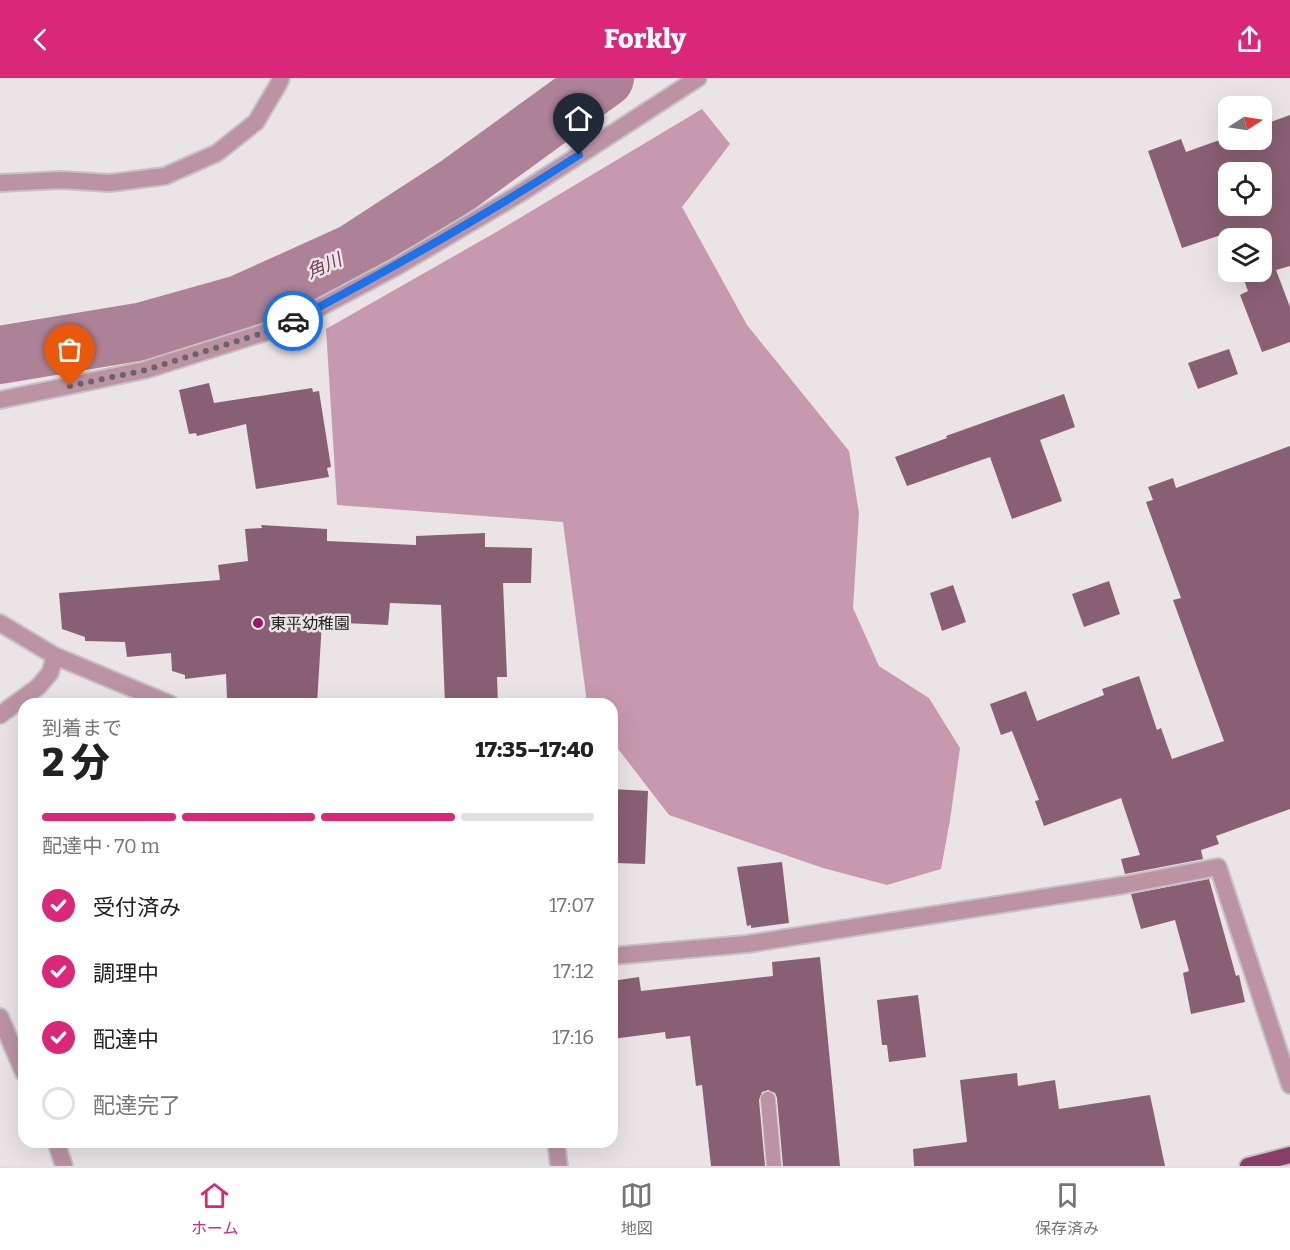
<!DOCTYPE html>
<html lang="ja">
<meta charset="utf-8">
<style>
:root{--surface:#fff;--page:#f2f2f2;--text:#222;--muted:#767676;--line:#e0e0e0;--accent:#db2777}
body{margin:0;font-family:Bitter,"Noto Sans JP",serif;background:var(--page);color:var(--text);height:100vh;display:flex;flex-direction:column;font-size:22px;white-space:nowrap}
*{box-sizing:border-box;margin:0}
p{font-size:20px;color:var(--muted)}
.icon{flex:none;width:33px;height:33px;fill:none;stroke:currentColor;stroke-width:2;stroke-linecap:round;stroke-linejoin:round}
.map{position:relative;flex:1;overflow:hidden}
.panel{position:absolute;left:18px;top:620px;width:600px;height:450px;display:flex;flex-direction:column;background:var(--surface);border-radius:18px;box-shadow:0 6px 24px #0002}
.panel>*{flex:none}
.needle{width:39px;rotate:78deg}
.tools{position:absolute;left:1218px;top:18px;display:grid;gap:12px}
.tools a{display:grid;place-items:center;width:54px;height:54px;border-radius:12px;background:var(--surface);box-shadow:0 6px 24px #0002;font-size:30px}
.pin{position:absolute;display:grid;place-items:center;width:51px;height:51px;color:#fff;margin:-62px -26px;border-radius:50% 50% 50% 0;rotate:-45deg;box-shadow:0 0 6px #0007}
.pin .icon{rotate:45deg}
.courier{position:absolute;display:grid;place-items:center;width:60px;height:60px;margin:-30px;border:4px solid #1a73e8;border-radius:50%;background:#fff;color:#222;box-shadow:0 2px 8px #0007}
.overview em{font-style:normal;font-weight:800}
.overview div{display:flex;flex-direction:column-reverse}
.overview{display:flex;align-items:center;justify-content:space-between;height:102px;padding:0 24px}
h1{font-size:39px;font-weight:800;line-height:45px}
.bar{display:grid;grid-template-columns:repeat(4,1fr);gap:9px 6px;align-content:center;height:72px;padding:0 24px}
.bar i{height:8px;border-radius:4px;background:var(--line)}
.bar .selected{background:var(--accent)}
.bar p{grid-column:span 4}
ol{padding:0 24px;list-style:none}
li{display:flex;align-items:center;gap:18px;height:66px}
li p{margin-inline-start:auto}
li .icon{padding:6px;border-radius:50%;background:var(--accent);color:#fff;stroke-width:4}
li:last-child{color:var(--muted)}
li i{width:33px;height:33px;border:3px solid var(--line);border-radius:50%}
header{display:flex;justify-content:space-between;align-items:center;height:78px;padding:0 24px;background:var(--accent);color:#fff;font-size:27px;font-weight:800}
.tab-bar{display:flex;justify-content:space-around;align-items:center;height:84px;border-top:2px solid var(--line);background:var(--surface);font-size:16px;color:var(--muted)}
.tab-bar a{display:grid;justify-items:center;gap:3px}
.tab-bar .selected{color:var(--accent)}
.map>svg:first-child{display:block}
</style>
<header><svg class="icon" aria-label="back" viewBox="0 0 24 24"><path d="M15 5l-7 7 7 7"/></svg>Forkly<svg class="icon" aria-label="share" viewBox="0 0 24 24"><path d="M12 15V3M7 8l5-5 5 5M5 13v7h14v-7"/></svg></header>
<div class="map">
<svg width="1290" height="1088" viewBox="0 0 1290 1088">
<rect width="100%" height="100%" fill="#eae4e7"/>
<!-- forest -->
<path fill="#c799ae" d="M 702,31 L 730,66 L 682,129 L 747,247 L 849,373 L 859,435 L 853,530 L 879,588 L 929,620 L 960,670 L 950,742 L 941,791 L 887,807 L 823,790 L 669,737 L 612,663 L 612,626 L 587,625 L 563,444 L 337,427 L 326,251 L 498,153 Z"/>
<g fill="none" stroke-linecap="round" stroke-linejoin="round">
<!-- river -->
<path stroke="#ad8196" stroke-width="58" d="M 0,277 L 144,253 L 240,226 L 353,175 L 459,106 L 605,0"/>
</g>
<!-- building -->
<g fill="#895f73" fill-rule="evenodd">
<path d="M 1290,37 L 1290,188 L 1276,192 L 1290,229 L 1290,264 L 1262,274 L 1240,217 L 1248,213 L 1241,194 L 1262,194 L 1262,160 L 1229,160 L 1227,155 L 1182,170 L 1148,73 L 1181,61 L 1186,74 L 1228,59 L 1228,62 L 1262,62 L 1262,47 ZM 1228,94 L 1262,94 L 1262,128 L 1228,128 Z"/>
<path d="M 1229,271 L 1238,296 L 1198,311 L 1188,285 Z"/>
<path d="M 209,305 L 214,325 L 312,310 L 313,314 L 319,313 L 331,389 L 327,390 L 329,399 L 256,411 L 246,346 L 197,358 L 196,355 L 189,356 L 179,312 Z"/>
<path d="M 1064,316 L 1075,349 L 1040,362 L 1062,423 L 1012,441 L 990,379 L 907,408 L 895,379 L 947,360 L 946,358 Z"/>
<path d="M 1290,368 L 1290,731 L 1216,758 L 1219,766 L 1201,772 L 1203,781 L 1125,796 L 1121,781 L 1140,777 L 1121,720 L 1044,748 L 1035,723 L 1039,722 L 1012,653 L 1001,657 L 990,626 L 1026,613 L 1037,643 L 1104,617 L 1102,611 L 1139,598 L 1157,652 L 1161,650 L 1172,681 L 1224,663 L 1173,522 L 1181,520 L 1146,424 L 1153,422 L 1148,409 L 1173,400 L 1176,410 Z"/>
<path d="M 261,447 L 327,451 L 327,463 L 416,467 L 416,458 L 485,455 L 485,469 L 532,470 L 531,505 L 503,505 L 507,599 L 497,599 L 498,626 L 445,626 L 441,527 L 390,525 L 388,547 L 322,544 L 317,626 L 240,626 L 227,620 L 226,596 L 185,601 L 185,597 L 172,593 L 171,575 L 127,579 L 125,564 L 85,563 L 85,559 L 62,551 L 59,515 L 220,502 L 218,487 L 248,483 L 245,451 L 262,450 Z"/>
<path d="M 1109,503 L 1120,536 L 1084,549 L 1072,516 Z"/>
<path d="M 953,507 L 966,544 L 942,553 L 930,515 Z"/>
<path d="M 612,711 L 648,713 L 645,786 L 616,785 L 618,752 L 612,751 Z"/>
<path d="M 782,784 L 789,845 L 751,850 L 751,847 L 747,848 L 737,789 Z"/>
<path d="M 1209,801 L 1236,898 L 1239,897 L 1245,924 L 1191,936 L 1183,895 L 1189,893 L 1175,842 L 1141,851 L 1131,816 Z"/>
<path d="M 820,879 L 840,1088 L 783,1088 L 777,1020 L 775,1015 L 768,1012 L 762,1014 L 759,1022 L 765,1088 L 711,1088 L 702,1007 L 696,1008 L 690,958 L 666,961 L 665,954 L 612,961 L 612,903 L 639,899 L 641,913 L 773,898 L 772,884 Z"/>
<path d="M 918,917 L 926,979 L 889,984 L 887,967 L 882,967 L 877,922 Z"/>
<path d="M 1017,995 L 1018,1008 L 1055,1002 L 1059,1031 L 1150,1017 L 1165,1088 L 914,1088 L 913,1071 L 967,1064 L 960,1002 Z"/>
</g>
<g fill="none" stroke-linecap="round" stroke-linejoin="round">
<!-- service casing -->
<g stroke="#c6c1c4" stroke-width="16">
<path id="service" d="M 768,1021 L 774,1088"/>
</g>
<!-- minor casing -->
<g stroke="#c6c1c4" stroke-width="20">
<g id="minor">
<path d="M 0,105 L 61,102 L 110,105 L 165,98 L 217,75 L 256,44 L 278,7 L 281,0"/>
<path d="M 0,322 L 145,292 L 285,248 L 396,189 L 519,116 L 698,0"/>
<path d="M 0,637 L 38,609 L 50,595 L 55,578"/>
<path d="M 612,878 L 747,866 L 1124,807 L 1218,789 L 1290,1007"/>
<path d="M 0,939 L 24,995"/>
<path d="M 56,1064 L 64,1088"/>
</g>
</g>
<!-- tertiary casing -->
<g stroke="#c6c1c4" stroke-width="20">
<g id="tertiary">
<path d="M 0,545 L 55,578 L 170,626"/>
<path d="M 556,1064 L 559,1088"/>
</g>
</g>
<!-- trunk casing -->
<g stroke="#c6c1c4" stroke-width="20">
<path id="trunk" d="M 1248,1088 L 1290,1077"/>
</g>
<!-- service -->
<use href="#service" stroke="#bb93a5" stroke-width="14"/>
<!-- minor -->
<use href="#minor" stroke="#bb93a5" stroke-width="16"/>
<!-- tertiary -->
<use href="#tertiary" stroke="#bb93a5" stroke-width="16"/>
<!-- trunk -->
<use href="#trunk" stroke="#883e66" stroke-width="16"/>
</g>
<g fill="none" stroke-linecap="round" stroke-linejoin="round">
<!-- done -->
<path stroke="#696567" stroke-width="6" stroke-dasharray="0 10.8" d="M 70,308 L 146,292 L 285,248 L 293,243"/>
<!-- route -->
<path stroke="#1a73e8" stroke-width="8" d="M 293,243 C 391,191 486,137 579,77"/>
</g>
<!-- markers -->
<circle fill="#9c1769" stroke="#eae4e7" stroke-width="2" cx="258" cy="545" r="6"/>
<g text-anchor="middle" stroke-width="5" stroke-linejoin="round" paint-order="stroke">
<!-- poi labels -->
<g font-size="16" fill="#242122" stroke="#eae4e7" text-anchor="start">
<text x="270" y="551">東平幼稚園</text>
</g>
<!-- water labels -->
<g font-size="18" font-style="italic" fill="#773b5a" stroke="#eae4e7">
<text transform="translate(324 188) rotate(-24)" y="6">角川</text>
</g>
</g>
</svg>
<div class="tools">
<a><svg class="needle" viewBox="-14 -14 28 28"><path d="M0-13l5 13h-10z" fill="#e53935"/><path d="M0 13l5-13h-10z" fill="#767676"/></svg></a>
<a><svg class="icon" aria-label="locate" viewBox="0 0 24 24"><circle cx="12" cy="12" r="6"/><path d="M12 2v4M12 18v4M2 12h4M18 12h4"/></svg></a>
<a><svg class="icon" aria-label="layers" viewBox="0 0 24 24"><path d="M12 4l9 5-9 5-9-5zM3 14l9 5 9-5"/></svg></a>
</div>
<div class="pin" style="left:70px;top:308px;background:#ea580c"><svg class="icon" aria-label="bag" viewBox="0 0 24 24"><path d="M5 8h14l-1 12H6zM9 8a3 3 0 0 1 6 0"/></svg></div>
<div class="pin" style="left:579px;top:77px;background:#1f2937"><svg class="icon" aria-label="home" viewBox="0 0 24 24"><path d="M3 11l9-7 9 7M6 9v11h12V9"/></svg></div>
<div class="courier" style="left:293px;top:243px"><svg class="icon" aria-label="car" viewBox="0 0 24 24"><path d="M5 17H2v-5l4-1 3-4h7l3 4 3 1v5h-3M9 17h6M6 11h13"/><circle cx="7" cy="17" r="2"/><circle cx="17" cy="17" r="2"/></svg></div>
<section class="panel">
<div class="overview"><div><h1>2 分</h1><p>到着まで</p></div><em>17:35–17:40</em></div>
<div class="bar"><i class="selected"></i><i class="selected"></i><i class="selected"></i><i></i><p>配達中 · 70 m</p></div>
<ol>
<li><svg class="icon" aria-label="check" viewBox="0 0 24 24"><path d="M5 12l5 5 9-10"/></svg>受付済み<p>17:07</p></li>
<li><svg class="icon" aria-label="check" viewBox="0 0 24 24"><path d="M5 12l5 5 9-10"/></svg>調理中<p>17:12</p></li>
<li><svg class="icon" aria-label="check" viewBox="0 0 24 24"><path d="M5 12l5 5 9-10"/></svg>配達中<p>17:16</p></li>
<li><i></i>配達完了</li>
</ol>
</section>
</div>
<nav class="tab-bar">
<a class="selected"><svg class="icon" aria-label="home" viewBox="0 0 24 24"><path d="M3 11l9-7 9 7M6 9v11h12V9"/></svg>ホーム</a>
<a><svg class="icon" aria-label="map" viewBox="0 0 24 24"><path d="M3 6l6-2 6 2 6-2v14l-6 2-6-2-6 2zM9 4v14M15 6v14"/></svg>地図</a>
<a><svg class="icon" aria-label="saved" viewBox="0 0 24 24"><path d="M7 4h10v16l-5-4-5 4z"/></svg>保存済み</a>
</nav>
